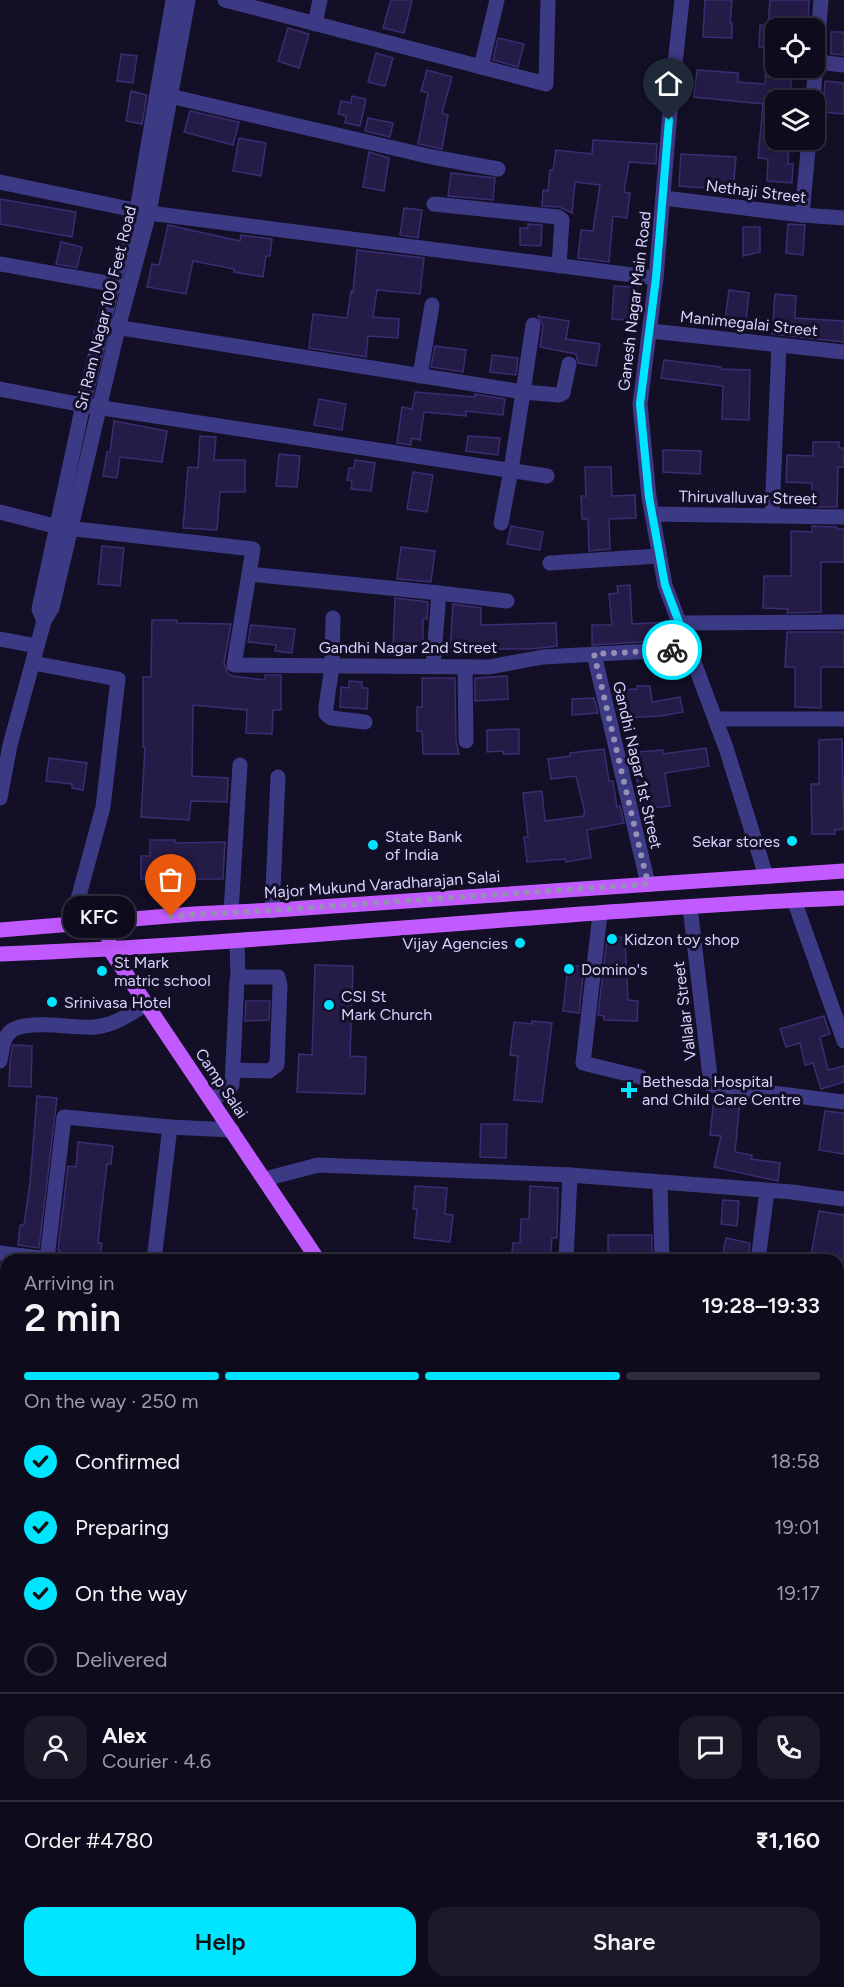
<!DOCTYPE html>
<meta charset="utf-8">
<style>
:root{--surface:#0e0b1c;--page:#1c1929;--text:#f1f3f6;--muted:#9b9ba3;--line:#2e2b3b;--accent:#00e5ff}
body{margin:0;font-family:Figtree,sans-serif;background:var(--page);color:var(--text);height:100vh;display:flex;flex-direction:column;font-size:22px;white-space:nowrap}
*{box-sizing:border-box;margin:0}
p{font-size:20px;color:var(--muted)}
.icon{flex:none;width:33px;height:33px;fill:none;stroke:currentColor;stroke-width:2;stroke-linecap:round;stroke-linejoin:round}
.map{position:relative;flex:1;overflow:hidden}
.details{position:absolute;left:0px;top:1254px;width:844px;height:734px;display:flex;flex-direction:column;background:var(--surface);border-radius:18px 18px 0 0;box-shadow:0 6px 24px #0002,0 0 0 2px var(--line)}
.details>*{flex:none}
.controls{position:absolute;left:765px;top:18px;display:grid;gap:12px}
.controls a{display:grid;place-items:center;width:60px;height:60px;border-radius:12px;background:var(--surface);box-shadow:0 6px 24px #0002,0 0 0 2px var(--line);font-size:30px}
.pin{position:absolute;display:grid;place-items:center;width:51px;height:51px;color:#fff;margin:-62px -26px;border-radius:50% 50% 50% 0;rotate:-45deg;box-shadow:0 0 6px #0007}
.pin .icon{rotate:45deg}
.courier{position:absolute;display:grid;place-items:center;width:60px;height:60px;margin:-30px;border:4px solid #00e5ff;border-radius:50%;background:#fff;color:#222;box-shadow:0 2px 8px #0007}
.bubble{position:absolute;height:42px;border-radius:18px;background:var(--surface);box-shadow:0 6px 24px #0002,0 0 0 2px var(--line);font-size:20px;font-weight:600;line-height:42px;text-align:center}
.headline em{font-style:normal;font-weight:600}
.headline div{display:flex;flex-direction:column-reverse}
.headline{display:flex;align-items:center;justify-content:space-between;height:102px;padding:0 24px}
h1{font-size:39px;font-weight:600;line-height:45px}
.bar{display:grid;grid-template-columns:repeat(4,1fr);gap:9px 6px;align-content:center;height:72px;padding:0 24px}
.bar i{height:8px;border-radius:4px;background:var(--line)}
.bar .current{background:var(--accent)}
.bar p{grid-column:span 4}
.line{display:flex;align-items:center;gap:15px;padding:0 24px;border-top:2px solid var(--line)}
.line div{flex:1}
.round{display:grid;place-items:center;flex:none;width:63px;height:63px;border-radius:18px;background:var(--page)}
ol{padding:0 24px;list-style:none}
li{display:flex;align-items:center;gap:18px;height:66px}
li p{margin-inline-start:auto}
li .icon{padding:6px;border-radius:50%;background:var(--accent);color:#111;stroke-width:4}
li:last-child{color:var(--muted)}
li i{width:33px;height:33px;border:3px solid var(--line);border-radius:50%}
.primary-button{display:flex;gap:12px;margin-top:auto;padding:12px 24px}
.primary-button a{flex:1;height:69px;border-radius:18px;background:var(--accent);color:#111;font-size:24px;font-weight:600;line-height:69px;text-align:center}
.primary-button a+a{background:var(--page);color:var(--text)}
.map>svg:first-child{display:block}
</style>
<div class="map">
<svg width="844" height="1987" viewBox="0 0 844 1987">
<rect width="100%" height="100%" fill="#130f26"/>
<!-- green -->
<path fill="#12302f" d="M 393,1982 L 789,1982 L 792,1987 L 392,1987 Z"/>
<!-- building -->
<g fill="#241b47" stroke="#3b2d73" stroke-width="1.5">
<path d="M 391,0 L 412,0 L 404,33 L 383,28 Z"/>
<path d="M 705,0 L 732,0 L 730,23 L 732,23 L 732,38 L 703,37 Z"/>
<path d="M 770,0 L 809,0 L 808,24 L 806,24 L 806,28 L 776,28 L 776,48 L 759,47 L 760,25 L 768,26 Z"/>
<path d="M 288,28 L 309,34 L 299,68 L 278,61 Z"/>
<path d="M 831,32 L 844,32 L 844,55 L 831,54 Z"/>
<path d="M 498,38 L 524,44 L 518,67 L 493,60 Z"/>
<path d="M 376,53 L 393,58 L 385,86 L 368,82 Z"/>
<path d="M 121,54 L 137,56 L 133,83 L 117,81 Z"/>
<path d="M 766,68 L 791,68 L 791,100 L 776,100 L 776,140 L 789,140 L 788,164 L 793,164 L 792,183 L 767,181 L 768,159 L 758,158 L 763,104 L 694,97 L 697,70 L 738,73 L 738,82 L 765,84 Z"/>
<path d="M 427,70 L 452,77 L 442,113 L 448,115 L 442,149 L 418,144 L 428,93 L 421,91 Z"/>
<path d="M 825,81 L 844,83 L 844,114 L 823,112 Z"/>
<path d="M 131,91 L 147,95 L 142,124 L 126,121 Z"/>
<path d="M 352,96 L 366,99 L 360,126 L 345,123 L 346,116 L 338,114 L 341,101 L 351,103 Z"/>
<path d="M 190,111 L 239,122 L 233,145 L 184,132 Z"/>
<path d="M 368,118 L 393,123 L 390,137 L 365,131 Z"/>
<path d="M 239,138 L 266,143 L 261,176 L 233,171 Z"/>
<path d="M 593,140 L 657,144 L 656,164 L 629,162 L 624,192 L 630,193 L 627,218 L 613,216 L 609,262 L 578,258 L 581,230 L 593,231 L 600,185 L 575,182 L 572,213 L 559,207 L 542,206 L 543,190 L 548,191 L 550,170 L 553,170 L 556,150 L 592,154 Z"/>
<path d="M 369,152 L 389,158 L 384,191 L 363,187 Z"/>
<path d="M 681,154 L 736,157 L 733,190 L 679,186 Z"/>
<path d="M 451,173 L 495,178 L 493,200 L 448,196 Z"/>
<path d="M 0,199 L 76,212 L 72,237 L 0,224 Z"/>
<path d="M 404,208 L 422,210 L 418,238 L 400,235 Z"/>
<path d="M 528,224 L 542,225 L 541,246 L 520,245 L 520,228 L 528,228 Z"/>
<path d="M 788,224 L 805,225 L 803,255 L 786,253 Z"/>
<path d="M 168,225 L 240,241 L 241,235 L 272,239 L 270,256 L 266,256 L 263,277 L 234,272 L 234,269 L 193,261 L 186,294 L 147,287 L 152,264 L 159,265 Z"/>
<path d="M 743,227 L 760,227 L 760,252 L 743,256 Z"/>
<path d="M 61,242 L 82,247 L 77,268 L 56,264 Z"/>
<path d="M 357,250 L 424,258 L 420,294 L 377,290 L 373,317 L 399,319 L 398,338 L 368,336 L 366,357 L 309,348 L 313,314 L 347,318 L 351,291 L 353,292 Z"/>
<path d="M 614,286 L 637,287 L 635,321 L 612,319 Z"/>
<path d="M 729,290 L 749,293 L 746,322 L 725,320 Z"/>
<path d="M 775,294 L 796,296 L 795,318 L 844,321 L 844,342 L 772,334 Z"/>
<path d="M 538,316 L 569,321 L 566,339 L 600,344 L 596,366 L 578,363 L 576,354 L 540,347 L 543,326 Z"/>
<path d="M 435,346 L 466,350 L 463,372 L 431,367 Z"/>
<path d="M 492,355 L 518,358 L 516,375 L 490,372 Z"/>
<path d="M 664,360 L 721,367 L 720,369 L 750,370 L 749,420 L 722,419 L 723,386 L 661,378 Z"/>
<path d="M 415,392 L 475,397 L 475,394 L 505,399 L 503,415 L 466,411 L 466,416 L 424,412 L 420,440 L 412,438 L 411,445 L 397,443 L 402,407 L 412,409 Z"/>
<path d="M 319,399 L 346,404 L 342,430 L 314,425 Z"/>
<path d="M 114,421 L 167,431 L 162,462 L 120,457 L 117,478 L 103,476 L 107,452 L 110,452 Z"/>
<path d="M 200,436 L 216,437 L 214,460 L 245,460 L 245,492 L 220,492 L 217,530 L 183,528 L 188,467 L 198,468 Z"/>
<path d="M 468,436 L 500,438 L 498,455 L 466,451 Z"/>
<path d="M 813,442 L 839,442 L 839,448 L 844,448 L 844,467 L 838,467 L 837,507 L 812,507 L 812,483 L 786,482 L 787,455 L 813,456 Z"/>
<path d="M 663,450 L 701,451 L 700,474 L 663,472 Z"/>
<path d="M 279,454 L 300,456 L 297,487 L 276,486 Z"/>
<path d="M 355,460 L 375,463 L 371,491 L 351,489 L 352,481 L 347,480 L 349,468 L 354,468 Z"/>
<path d="M 585,467 L 611,467 L 612,496 L 635,495 L 636,518 L 609,519 L 610,549 L 589,551 L 588,519 L 582,519 L 581,496 L 586,496 Z"/>
<path d="M 413,472 L 433,475 L 427,512 L 407,509 Z"/>
<path d="M 511,526 L 543,532 L 540,550 L 507,544 Z"/>
<path d="M 812,526 L 837,527 L 837,529 L 844,529 L 844,562 L 821,562 L 821,612 L 787,613 L 788,609 L 763,608 L 764,576 L 791,576 L 791,531 L 812,532 Z"/>
<path d="M 102,546 L 124,548 L 120,586 L 98,584 Z"/>
<path d="M 401,547 L 435,551 L 431,582 L 397,579 Z"/>
<path d="M 630,585 L 632,624 L 669,622 L 675,640 L 592,645 L 592,625 L 612,625 L 609,594 L 618,593 L 617,586 Z"/>
<path d="M 395,598 L 428,602 L 427,619 L 423,619 L 423,646 L 393,646 Z"/>
<path d="M 453,604 L 481,608 L 481,625 L 556,623 L 557,646 L 531,649 L 494,649 L 494,646 L 450,648 Z"/>
<path d="M 152,620 L 177,620 L 177,623 L 231,624 L 224,663 L 228,673 L 232,676 L 265,680 L 265,675 L 281,675 L 281,710 L 273,710 L 272,734 L 246,733 L 247,710 L 193,705 L 192,776 L 228,778 L 227,802 L 191,801 L 189,820 L 141,817 L 145,747 L 143,747 L 143,677 L 151,677 Z"/>
<path d="M 251,625 L 295,629 L 292,653 L 275,651 L 276,645 L 248,642 Z"/>
<path d="M 787,632 L 844,632 L 844,667 L 821,667 L 821,708 L 795,707 L 795,667 L 785,667 Z"/>
<path d="M 507,676 L 508,699 L 475,701 L 475,678 Z"/>
<path d="M 422,678 L 455,678 L 456,741 L 459,754 L 423,754 L 422,731 L 417,731 L 417,707 L 422,707 Z"/>
<path d="M 349,681 L 362,682 L 362,688 L 368,688 L 367,709 L 340,707 L 341,687 L 349,688 Z"/>
<path d="M 637,686 L 650,686 L 652,702 L 680,697 L 683,712 L 661,716 L 624,718 L 624,712 L 618,712 L 614,697 L 622,696 L 622,690 L 637,689 Z"/>
<path d="M 594,698 L 598,713 L 572,715 L 572,699 Z"/>
<path d="M 519,729 L 519,754 L 503,754 L 503,751 L 487,752 L 487,730 Z"/>
<path d="M 842,739 L 844,829 L 835,830 L 835,834 L 812,834 L 811,784 L 819,784 L 819,740 Z"/>
<path d="M 706,748 L 709,766 L 665,773 L 670,806 L 641,809 L 636,774 L 640,774 L 638,752 L 663,750 L 663,754 Z"/>
<path d="M 604,749 L 609,781 L 613,781 L 617,807 L 620,806 L 624,823 L 587,830 L 591,858 L 566,862 L 565,859 L 527,862 L 524,837 L 528,837 L 523,793 L 542,791 L 545,821 L 584,816 L 584,813 L 585,813 L 576,776 L 551,779 L 548,759 L 570,756 L 570,753 Z"/>
<path d="M 49,758 L 87,763 L 83,790 L 72,788 L 72,784 L 46,781 Z"/>
<path d="M 150,840 L 175,840 L 175,843 L 225,842 L 223,879 L 141,879 L 141,856 L 150,856 Z"/>
<path d="M 625,937 L 628,1000 L 638,1001 L 637,1021 L 604,1020 L 604,1016 L 598,1015 L 607,938 Z"/>
<path d="M 315,965 L 353,966 L 350,1056 L 366,1057 L 365,1094 L 297,1092 L 299,1054 L 312,1055 Z"/>
<path d="M 568,965 L 584,967 L 579,1013 L 563,1011 Z"/>
<path d="M 246,1001 L 270,1001 L 269,1020 L 245,1021 Z"/>
<path d="M 824,1016 L 830,1034 L 820,1037 L 828,1070 L 844,1066 L 844,1082 L 821,1089 L 813,1063 L 805,1065 L 800,1043 L 786,1047 L 780,1029 Z"/>
<path d="M 532,1021 L 552,1023 L 542,1102 L 514,1100 L 518,1056 L 510,1055 L 514,1022 L 532,1024 Z"/>
<path d="M 13,1045 L 32,1046 L 31,1087 L 9,1086 L 10,1061 Z"/>
<path d="M 37,1096 L 57,1098 L 39,1248 L 18,1245 L 20,1225 L 24,1225 L 30,1183 Z"/>
<path d="M 714,1098 L 740,1100 L 735,1152 L 752,1155 L 751,1159 L 780,1163 L 778,1181 L 714,1167 L 721,1136 L 710,1135 Z"/>
<path d="M 825,1111 L 844,1113 L 844,1154 L 819,1150 Z"/>
<path d="M 481,1124 L 507,1124 L 506,1158 L 480,1157 Z"/>
<path d="M 78,1142 L 113,1146 L 111,1164 L 107,1164 L 101,1214 L 98,1243 L 102,1243 L 100,1258 L 65,1255 L 58,1250 L 68,1166 L 76,1167 Z"/>
<path d="M 415,1186 L 447,1188 L 445,1214 L 453,1215 L 450,1242 L 414,1238 L 417,1209 L 413,1209 Z"/>
<path d="M 530,1186 L 558,1188 L 557,1238 L 552,1238 L 550,1260 L 511,1260 L 513,1243 L 520,1243 L 521,1219 L 529,1219 Z"/>
<path d="M 723,1200 L 739,1201 L 737,1226 L 721,1224 Z"/>
<path d="M 819,1211 L 844,1215 L 844,1260 L 810,1260 Z"/>
<rect x="608" y="1235" width="44" height="25"/>
<path d="M 726,1238 L 750,1243 L 748,1260 L 722,1257 Z"/>
</g>
<g fill="none" stroke-linecap="round" stroke-linejoin="round">
<!-- minor -->
<g stroke="#3d3a85" stroke-width="15">
<path d="M 225,0 L 546,84 L 548,0"/>
<path d="M 682,0 L 671,100 L 656,278 L 640,404 L 649,497 L 665,585 L 726,748 L 766,876"/>
<path d="M 315,24 L 320,0"/>
<path d="M 817,62 L 844,65"/>
<path d="M 481,67 L 497,0"/>
<path d="M 161,94 L 432,157 L 498,169"/>
<path d="M 813,100 L 821,0"/>
<path d="M 0,182 L 149,213 L 656,278"/>
<path d="M 664,198 L 802,215 L 844,218"/>
<path d="M 434,204 L 558,217 L 562,220 L 559,266"/>
<path d="M 802,215 L 809,140"/>
<path d="M 0,264 L 123,286"/>
<path d="M 533,325 L 523,392 L 559,395 L 563,393 L 569,364"/>
<path d="M 109,326 L 523,392 L 511,470 L 501,523"/>
<path d="M 651,331 L 844,352"/>
<path d="M 420,376 L 432,305"/>
<path d="M 0,389 L 83,405 L 547,476"/>
<path d="M 0,512 L 58,527 L 253,549 L 249,574 L 439,593 L 433,667"/>
<path d="M 652,514 L 844,517"/>
<path d="M 772,516 L 779,345"/>
<path d="M 550,563 L 659,556"/>
<path d="M 249,574 L 234,665 L 489,667 L 543,657 L 689,649"/>
<path d="M 439,593 L 507,601"/>
<path d="M 333,618 L 332,666 L 326,707 L 326,714 L 331,718 L 365,722"/>
<path d="M 44,621 L 39,609 L 83,405 L 113,285 L 137,210 L 173,0"/>
<path d="M 679,623 L 844,622"/>
<path d="M 0,639 L 37,646"/>
<path d="M 594,654 L 648,884"/>
<path d="M 33,663 L 118,679 L 103,807 L 71,925"/>
<path d="M 465,667 L 466,741"/>
<path d="M 716,719 L 844,719"/>
<path d="M 0,798 L 10,745 L 44,621 L 52,608 L 118,328 L 149,213 L 188,0"/>
<path d="M 794,900 L 844,1041"/>
<path d="M 690,907 L 711,1085 L 844,1102"/>
<path d="M 272,911 L 278,777"/>
<path d="M 231,912 L 240,765"/>
<path d="M 600,914 L 583,1063 L 640,1077"/>
<path d="M 237,942 L 238,978"/>
<path d="M 0,1061 C 2,1052 2,1042 8,1034 C 21,1017 74,1029 95,1027 C 115,1025 130,1014 146,1004"/>
<path d="M 211,1100 L 230,1089 L 232,1085 L 237,980 L 240,977 L 278,977 L 280,986 L 277,1065 L 269,1071 L 234,1070"/>
<path d="M 265,1179 L 318,1165 L 570,1175 L 792,1192 L 844,1199"/>
<path d="M 660,1183 L 662,1260"/>
<path d="M 0,1253 L 57,1260"/>
<path d="M 47,1259 L 64,1117 L 170,1127 L 232,1130"/>
<path d="M 154,1260 L 170,1127"/>
<path d="M 566,1260 L 570,1175"/>
<path d="M 758,1260 L 767,1191"/>
<path d="M 0,1320 L 6,1287"/>
<path d="M 838,1353 L 844,1326"/>
<path d="M 838,1431 L 844,1431"/>
<path d="M 0,1443 L 6,1443"/>
<path d="M 838,1527 L 844,1528"/>
<path d="M 0,1597 L 6,1597"/>
<path d="M 838,1666 L 844,1666"/>
<path d="M 838,1749 L 844,1749"/>
<path d="M 0,1758 L 6,1757"/>
<path d="M 838,1786 L 844,1794"/>
<path d="M 0,1816 L 6,1822"/>
<path d="M 0,1926 L 6,1928"/>
<path d="M 260,1982 L 266,1987"/>
<path d="M 383,1987 L 384,1982"/>
</g>
<!-- primary -->
<g stroke="#c25bff" stroke-width="15">
<path d="M 107,922 L 110,950 L 318,1260"/>
<path d="M 0,930 L 193,914 L 275,910 L 844,871"/>
<path d="M 0,954 C 282,943 562,910 844,898"/>
<path d="M 819,1982 L 822,1987"/>
</g>
</g>
<g fill="none" stroke-linecap="round" stroke-linejoin="round">
<!-- done -->
<path stroke="#948fb3" stroke-width="6" stroke-dasharray="0 10.8" d="M 171,916 L 275,910 L 648,884 L 594,654 L 672,650"/>
<!-- route -->
<path stroke="#00e5ff" stroke-width="8" d="M 669,120 L 656,278 L 640,404 L 649,497 L 665,585 L 689,649 L 672,650"/>
</g>
<!-- markers -->
<g fill="#00e5ff" stroke="#130f26" stroke-width="2">
<circle cx="792" cy="841" r="6"/>
<circle cx="373" cy="845" r="6"/>
<circle cx="612" cy="939" r="6"/>
<circle cx="520" cy="943" r="6"/>
<circle cx="569" cy="969" r="6"/>
<circle cx="102" cy="971" r="6"/>
<circle cx="52" cy="1002" r="6"/>
<circle cx="329" cy="1005" r="6"/>
<path d="M626 1081h6v6h6v6h-6v6h-6v-6h-6v-6h6z"/>
</g>
<g text-anchor="middle" stroke-width="6" stroke-linejoin="round" paint-order="stroke">
<!-- street labels -->
<g font-size="16" fill="#d9d4ff" stroke="#130f26">
<text transform="translate(756 191) rotate(7)" y="6">Nethaji Street</text>
<text transform="translate(634 301) rotate(-83)" y="6">Ganesh Nagar Main Road</text>
<text transform="translate(105 308) rotate(-76)" y="6">Sri Ram Nagar 100 Feet Road</text>
<text transform="translate(749 323) rotate(6)" y="6">Manimegalai Street</text>
<text transform="translate(748 497) rotate(1)" y="6">Thiruvalluvar Street</text>
<text x="408" y="653">Gandhi Nagar 2nd Street</text>
<text transform="translate(638 765) rotate(77)" y="6">Gandhi Nagar 1st Street</text>
<text transform="translate(382 884) rotate(-4)" y="6">Major Mukund Varadharajan Salai</text>
<text transform="translate(684 1011) rotate(-97)" y="6">Vallalar Street</text>
<text transform="translate(222 1083) rotate(56)" y="6">Camp Salai</text>
</g>
<!-- poi labels -->
<g font-size="16" fill="#d9d4ff" stroke="#130f26" text-anchor="start">
<text x="385" y="842">State Bank<tspan x="385" dy="18">of India</tspan></text>
<text x="780" y="847" text-anchor="end">Sekar stores</text>
<text x="624" y="945">Kidzon toy shop</text>
<text x="508" y="949" text-anchor="end">Vijay Agencies</text>
<text x="114" y="968">St Mark<tspan x="114" dy="18">matric school</tspan></text>
<text x="581" y="975">Domino's</text>
<text x="341" y="1002">CSI St<tspan x="341" dy="18">Mark Church</tspan></text>
<text x="64" y="1008">Srinivasa Hotel</text>
<text x="642" y="1087">Bethesda Hospital<tspan x="642" dy="18">and Child Care Centre</tspan></text>
</g>
</g>
</svg>
<div class="controls">
<a><svg class="icon" aria-label="locate" viewBox="0 0 24 24"><circle cx="12" cy="12" r="6"/><path d="M12 2v4M12 18v4M2 12h4M18 12h4"/></svg></a>
<a><svg class="icon" aria-label="layers" viewBox="0 0 24 24"><path d="M12 4l9 5-9 5-9-5zM3 14l9 5 9-5"/></svg></a>
</div>
<div class="pin" style="left:171px;top:916px;background:#ea580c"><svg class="icon" aria-label="bag" viewBox="0 0 24 24"><path d="M5 8h14l-1 12H6zM9 8a3 3 0 0 1 6 0"/></svg></div>
<div class="pin" style="left:669px;top:120px;background:#1f2937"><svg class="icon" aria-label="home" viewBox="0 0 24 24"><path d="M3 11l9-7 9 7M6 9v11h12V9"/></svg></div>
<div class="courier" style="left:672px;top:650px"><svg class="icon" aria-label="bike" viewBox="0 0 24 24"><circle cx="6" cy="16" r="4"/><circle cx="18" cy="16" r="4"/><path d="M6 16l4-8h5l3 8M10 8l3 8H6M13 5h3"/></svg></div>
<div class="bubble" style="left:63px;top:896px;width:72px">KFC</div>
<section class="details">
<div class="headline"><div><h1>2 min</h1><p>Arriving in</p></div><em>19:28–19:33</em></div>
<div class="bar"><i class="current"></i><i class="current"></i><i class="current"></i><i></i><p>On the way · 250 m</p></div>
<ol>
<li><svg class="icon" aria-label="check" viewBox="0 0 24 24"><path d="M5 12l5 5 9-10"/></svg>Confirmed<p>18:58</p></li>
<li><svg class="icon" aria-label="check" viewBox="0 0 24 24"><path d="M5 12l5 5 9-10"/></svg>Preparing<p>19:01</p></li>
<li><svg class="icon" aria-label="check" viewBox="0 0 24 24"><path d="M5 12l5 5 9-10"/></svg>On the way<p>19:17</p></li>
<li><i></i>Delivered</li>
</ol>
<div class="line" style="height:108px"><a class="round"><svg class="icon" aria-label="person" viewBox="0 0 24 24"><circle cx="12" cy="8" r="4"/><path d="M4 21q1-7 8-7t8 7"/></svg></a><div><b>Alex</b><p>Courier · 4.6</p></div><a class="round"><svg class="icon" aria-label="chat" viewBox="0 0 24 24"><path d="M4 5h16v11H9l-5 4z"/></svg></a><a class="round"><svg class="icon" aria-label="phone" viewBox="0 0 24 24"><path d="M5 4h4l2 5-3 2q2 4 5 5l2-3 5 2v4C11 20 4 13 5 4z"/></svg></a></div>
<div class="line" style="height:78px"><div>Order #4780</div><b>₹1,160</b></div>
<div class="primary-button"><a>Help</a><a>Share</a></div>
</section>
</div>
